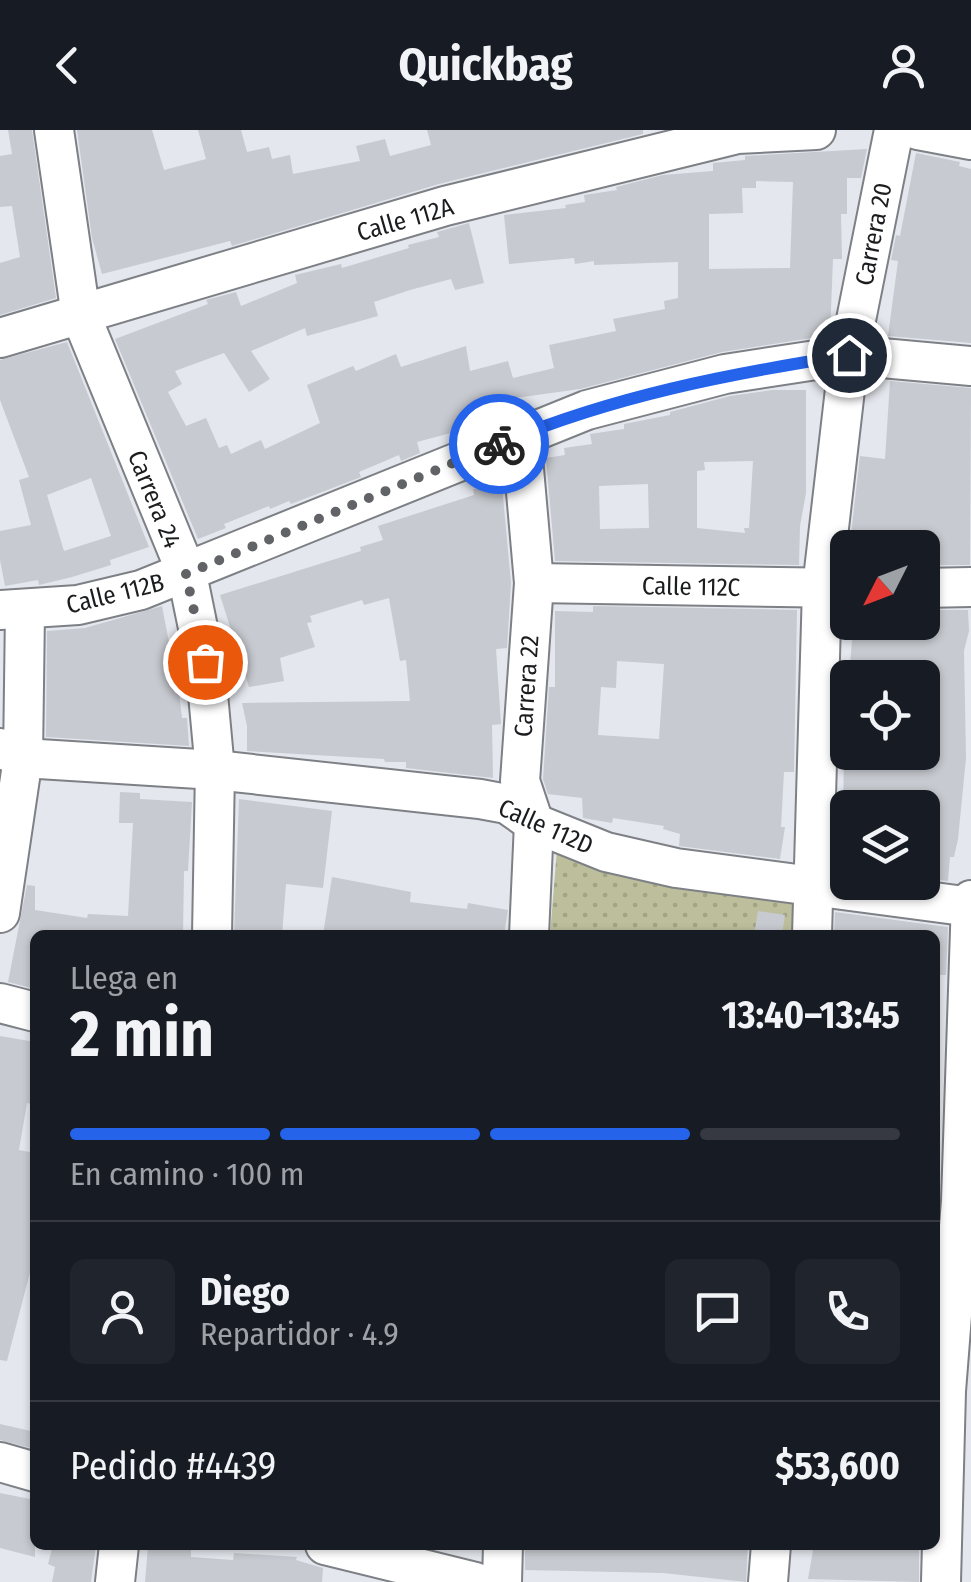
<!DOCTYPE html>
<html lang="es">
<meta charset="utf-8">
<style>
:root{--surface:#171b24;--page:#20242c;--text:#f1f3f6;--muted:#9ea1a6;--line:#363941;--accent:#2563eb}
body{margin:0;font-family:"Fira Sans Condensed",sans-serif;background:var(--page);color:var(--text);height:100vh;display:flex;flex-direction:column;font-size:38px;white-space:nowrap}
*{box-sizing:border-box;margin:0}
p{font-size:32px;color:var(--muted)}
.icon{flex:none;width:55px;height:55px;fill:none;stroke:currentColor;stroke-width:2;stroke-linecap:round;stroke-linejoin:round}
.map{position:relative;flex:1;overflow:hidden}
.panel{position:absolute;left:30px;top:800px;width:910px;height:620px;display:flex;flex-direction:column;background:var(--surface);border-radius:15px;box-shadow:0 2px 8px #0004}
.panel>*{flex:none}
.needle{width:65px;rotate:228deg}
.controls{position:absolute;left:830px;top:400px;display:grid;gap:20px}
.controls a{display:grid;place-items:center;width:110px;height:110px;border-radius:15px;background:var(--surface);box-shadow:0 2px 8px #0004;font-size:50px}
.pin{position:absolute;display:grid;place-items:center;width:85px;height:85px;color:#fff;margin:-42px;border:5px solid #fff;border-radius:50%;box-shadow:0 2px 10px #0007}
.courier{position:absolute;display:grid;place-items:center;width:100px;height:100px;margin:-50px;border:8px solid #2563eb;border-radius:50%;background:#fff;color:#222;box-shadow:0 2px 12px #0007}
.summary em{font-style:normal;font-weight:700}
.summary div{display:flex;flex-direction:column-reverse}
.summary{display:flex;align-items:center;justify-content:space-between;height:170px;padding:0 40px}
h1{font-size:65px;font-weight:700;line-height:75px}
.bar{display:grid;grid-template-columns:repeat(4,1fr);gap:15px 10px;align-content:center;height:120px;padding:0 40px}
.bar i{height:12px;border-radius:8px;background:var(--line)}
.bar .selected{background:var(--accent)}
.bar p{grid-column:span 4}
.line{display:flex;align-items:center;gap:25px;padding:0 40px;border-top:2px solid var(--line)}
.line div{flex:1}
.round{display:grid;place-items:center;flex:none;width:105px;height:105px;border-radius:15px;background:var(--page)}
header{display:flex;justify-content:space-between;align-items:center;height:130px;padding:0 40px;background:var(--surface);font-size:45px;font-weight:700}
.map>svg:first-child{display:block}
</style>
<header><svg class="icon" aria-label="back" viewBox="0 0 24 24"><path d="M15 5l-7 7 7 7"/></svg>Quickbag<svg class="icon" aria-label="person" viewBox="0 0 24 24"><circle cx="12" cy="8" r="4"/><path d="M4 21q1-7 8-7t8 7"/></svg></header>
<div class="map">
<svg width="971" height="1452" viewBox="0 0 971 1452">
<defs>
<pattern id="park-dots" width="8" height="8" patternUnits="userSpaceOnUse" patternTransform="scale(2.5)"><rect width="8" height="8" fill="#bdbf9c"/><path d="M2 2h.1M6 6h.1" fill="none" stroke="#a2a486" stroke-width="1.8" stroke-linecap="round"/></pattern>
</defs>
<rect width="100%" height="100%" fill="#e4e7ed"/>
<!-- park -->
<path fill="url(#park-dots)" d="M 557,719 L 622,746 L 796,770 L 793,805 L 550,805 Z"/>
<!-- building -->
<g fill="#c7cad0" fill-rule="evenodd">
<path d="M 8,0 L 32,0 L 56,168 L 0,185 L 0,133 L 20,127 L 12,76 L 0,77 L 0,26 L 12,24 Z"/>
<path d="M 77,0 L 152,0 L 164,40 L 206,29 L 198,0 L 241,0 L 247,22 L 269,17 L 272,29 L 290,25 L 293,44 L 360,31 L 356,16 L 385,9 L 390,26 L 431,15 L 427,0 L 643,0 L 643,4 L 439,54 L 232,116 L 230,111 L 102,144 L 92,108 Z"/>
<path d="M 867,19 L 861,48 L 847,48 L 847,84 L 841,84 L 842,129 L 833,129 L 830,205 L 722,222 L 580,259 L 508,269 L 507,288 L 417,312 L 420,323 L 401,331 L 399,325 L 359,342 L 361,347 L 291,374 L 289,371 L 270,379 L 269,376 L 224,394 L 226,398 L 198,409 L 115,209 L 208,174 L 206,170 L 236,162 L 241,176 L 297,153 L 295,145 L 341,134 L 342,138 L 409,118 L 408,115 L 439,107 L 437,102 L 469,93 L 484,153 L 455,160 L 451,149 L 410,160 L 374,172 L 378,186 L 307,206 L 305,198 L 251,221 L 270,249 L 249,262 L 224,223 L 175,241 L 182,254 L 168,262 L 186,296 L 206,288 L 219,318 L 227,315 L 231,324 L 261,310 L 265,319 L 320,293 L 307,255 L 353,236 L 356,241 L 396,224 L 401,237 L 466,216 L 470,241 L 508,231 L 513,248 L 554,238 L 549,215 L 616,201 L 613,189 L 665,179 L 664,171 L 678,168 L 678,132 L 594,135 L 594,131 L 575,134 L 574,128 L 509,134 L 504,85 L 566,78 L 565,75 L 585,72 L 584,65 L 617,60 L 616,57 L 663,45 L 713,41 L 713,33 L 745,30 L 745,26 ZM 756,51 L 793,52 L 790,138 L 709,139 L 709,84 L 743,83 L 742,58 L 756,58 Z"/>
<path d="M 916,23 L 960,32 L 959,36 L 971,39 L 971,213 L 888,206 L 898,131 L 891,130 L 896,105 L 900,106 Z"/>
<path d="M 67,212 L 149,417 L 110,430 L 111,435 L 72,447 L 39,455 L 38,450 L 5,456 L 0,430 L 0,401 L 31,395 L 19,350 L 29,347 L 0,270 L 0,230 ZM 91,348 L 111,406 L 64,421 L 47,365 Z"/>
<path d="M 890,251 L 971,258 L 970,435 L 922,435 L 922,418 L 855,418 L 855,413 L 850,413 L 860,326 L 885,329 Z"/>
<path d="M 772,260 L 806,260 L 806,363 L 800,396 L 799,435 L 555,431 L 546,328 L 565,325 L 564,318 L 592,314 L 590,304 L 624,299 L 624,294 L 670,285 L 670,282 L 730,266 ZM 753,331 L 749,398 L 744,398 L 745,403 L 697,398 L 697,341 L 705,340 L 704,332 ZM 648,354 L 649,398 L 600,399 L 599,356 Z"/>
<path d="M 502,356 L 511,453 L 507,518 L 496,519 L 501,594 L 492,595 L 493,648 L 406,638 L 406,632 L 385,632 L 384,629 L 247,621 L 247,596 L 242,573 L 410,571 L 406,530 L 400,531 L 389,468 L 364,475 L 362,470 L 310,486 L 312,492 L 307,493 L 315,517 L 280,528 L 284,551 L 249,557 L 220,465 L 361,421 L 360,417 L 383,410 L 378,396 L 474,365 L 473,359 Z"/>
<path d="M 162,476 L 172,528 L 175,528 L 182,588 L 187,588 L 189,616 L 46,607 L 47,501 L 85,498 Z"/>
<path d="M 593,476 L 797,480 L 794,642 L 784,642 L 781,697 L 785,697 L 780,729 L 679,716 L 680,704 L 663,699 L 664,696 L 613,688 L 612,693 L 583,688 L 582,668 L 548,664 L 543,649 L 549,557 L 555,557 L 555,481 L 593,482 ZM 617,531 L 664,534 L 659,609 L 598,605 L 601,557 L 616,558 Z"/>
<path d="M 929,480 L 968,480 L 969,501 L 964,521 L 966,628 L 958,709 L 954,727 L 950,727 L 948,751 L 922,748 L 922,678 L 843,678 L 844,627 L 850,627 L 850,622 L 922,624 L 922,548 L 849,548 L 853,498 L 856,492 L 930,492 Z"/>
<path d="M 120,662 L 140,663 L 140,669 L 192,672 L 188,741 L 184,741 L 183,805 L 35,805 L 35,859 L 8,852 L 27,755 L 35,756 L 35,780 L 87,788 L 88,784 L 128,786 L 133,693 L 119,693 Z"/>
<path d="M 239,669 L 332,681 L 323,758 L 286,754 L 282,805 L 234,805 Z"/>
<path d="M 332,747 L 411,762 L 410,772 L 467,779 L 468,773 L 508,780 L 504,805 L 405,802 L 404,805 L 323,805 Z"/>
<path d="M 758,781 L 785,785 L 782,805 L 754,805 Z"/>
<path d="M 835,782 L 948,797 L 946,845 L 935,845 L 935,805 L 834,805 Z"/>
<path d="M 0,906 L 35,912 L 35,975 L 27,973 L 19,1020 L 35,1023 L 35,1123 L 7,1231 L 0,1230 Z"/>
<path d="M 0,1294 L 35,1302 L 35,1319 L 0,1310 Z"/>
<path d="M 0,1363 L 35,1370 L 35,1427 L 0,1418 Z"/>
<path d="M 53,1415 L 96,1415 L 91,1452 L 52,1452 L 55,1437 L 48,1434 Z"/>
<path d="M 525,1415 L 748,1415 L 746,1452 L 663,1443 L 525,1440 Z"/>
<path d="M 814,1415 L 919,1415 L 919,1452 L 808,1449 Z"/>
<path d="M 148,1416 L 191,1419 L 191,1427 L 233,1430 L 234,1423 L 297,1427 L 296,1430 L 323,1438 L 322,1452 L 145,1452 Z"/>
</g>
<g fill="none" stroke-linecap="round" stroke-linejoin="round">
<!-- minor casing -->
<g stroke="#7d8085" stroke-width="42">
<g id="minor">
<path d="M 54,0 L 81,186 L 187,444 L 205,532 L 215,640 L 212,805"/>
<path d="M 918,0 L 971,10"/>
<path d="M 0,208 L 445,76 L 737,4 L 816,0"/>
<path d="M 521,305 L 534,453 L 520,651 L 534,693 L 529,805"/>
<path d="M 534,453 L 846,458"/>
<path d="M 922,458 L 971,457"/>
<path d="M 0,480 L 78,475 L 141,460 L 587,280 L 725,244 L 849,225 L 971,236"/>
<path d="M 0,618 L 23,628 L 215,640 L 480,669 L 507,674 L 534,693 L 606,722 L 676,738 L 971,777"/>
<path d="M 0,783 L 23,628 L 25,481"/>
<path d="M 812,805 L 822,458 L 849,225 L 894,0"/>
<path d="M 0,873 L 35,882"/>
<path d="M 0,1332 L 35,1342"/>
<path d="M 325,1415 L 475,1452"/>
<path d="M 115,1452 L 119,1415"/>
<path d="M 502,1452 L 503,1415"/>
<path d="M 768,1452 L 771,1415"/>
<path d="M 941,1452 L 946,1261 L 961,1071 L 971,770"/>
</g>
</g>
<!-- minor -->
<use href="#minor" stroke="#fff" stroke-width="38"/>
</g>
<g fill="none" stroke-linecap="round" stroke-linejoin="round">
<!-- done -->
<path stroke="#616366" stroke-width="10" stroke-dasharray="0 18" d="M 205,532 L 186,444 L 499,314"/>
<!-- route -->
<path stroke="#2563eb" stroke-width="12" d="M 499,314 C 613,266 728,244 849,225"/>
</g>
<g text-anchor="middle" stroke-width="9" stroke-linejoin="round" paint-order="stroke">
<!-- street labels -->
<g font-size="25" fill="#1b1c1e" stroke="#fff">
<text transform="translate(405 89) rotate(-16)" y="9">Calle 112A</text>
<text transform="translate(873 104) rotate(-79)" y="9">Carrera 20</text>
<text transform="translate(155 369) rotate(68)" y="9">Carrera 24</text>
<text transform="translate(691 456) rotate(1)" y="9">Calle 112C</text>
<text transform="translate(115 463) rotate(-14)" y="9">Calle 112B</text>
<text transform="translate(526 556) rotate(-86)" y="9">Carrera 22</text>
<text transform="translate(546 696) rotate(24)" y="9">Calle 112D</text>
</g>
</g>
</svg>
<div class="controls">
<a><svg class="needle" viewBox="-14 -14 28 28"><path d="M0-13l5 13h-10z" fill="#e53935"/><path d="M0 13l5-13h-10z" fill="#9ea1a6"/></svg></a>
<a><svg class="icon" aria-label="locate" viewBox="0 0 24 24"><circle cx="12" cy="12" r="6"/><path d="M12 2v4M12 18v4M2 12h4M18 12h4"/></svg></a>
<a><svg class="icon" aria-label="layers" viewBox="0 0 24 24"><path d="M12 4l9 5-9 5-9-5zM3 14l9 5 9-5"/></svg></a>
</div>
<div class="pin" style="left:205px;top:532px;background:#ea580c"><svg class="icon" aria-label="bag" viewBox="0 0 24 24"><path d="M5 8h14l-1 12H6zM9 8a3 3 0 0 1 6 0"/></svg></div>
<div class="pin" style="left:849px;top:225px;background:#1f2937"><svg class="icon" aria-label="home" viewBox="0 0 24 24"><path d="M3 11l9-7 9 7M6 9v11h12V9"/></svg></div>
<div class="courier" style="left:499px;top:314px"><svg class="icon" aria-label="bike" viewBox="0 0 24 24"><circle cx="6" cy="16" r="4"/><circle cx="18" cy="16" r="4"/><path d="M6 16l4-8h5l3 8M10 8l3 8H6M13 5h3"/></svg></div>
<section class="panel">
<div class="summary"><div><h1>2 min</h1><p>Llega en</p></div><em>13:40–13:45</em></div>
<div class="bar"><i class="selected"></i><i class="selected"></i><i class="selected"></i><i></i><p>En camino · 100 m</p></div>
<div class="line" style="height:180px"><a class="round"><svg class="icon" aria-label="person" viewBox="0 0 24 24"><circle cx="12" cy="8" r="4"/><path d="M4 21q1-7 8-7t8 7"/></svg></a><div><b>Diego</b><p>Repartidor · 4.9</p></div><a class="round"><svg class="icon" aria-label="chat" viewBox="0 0 24 24"><path d="M4 5h16v11H9l-5 4z"/></svg></a><a class="round"><svg class="icon" aria-label="phone" viewBox="0 0 24 24"><path d="M5 4h4l2 5-3 2q2 4 5 5l2-3 5 2v4C11 20 4 13 5 4z"/></svg></a></div>
<div class="line" style="height:130px"><div>Pedido #4439</div><b>$53,600</b></div>
</section>
</div>
